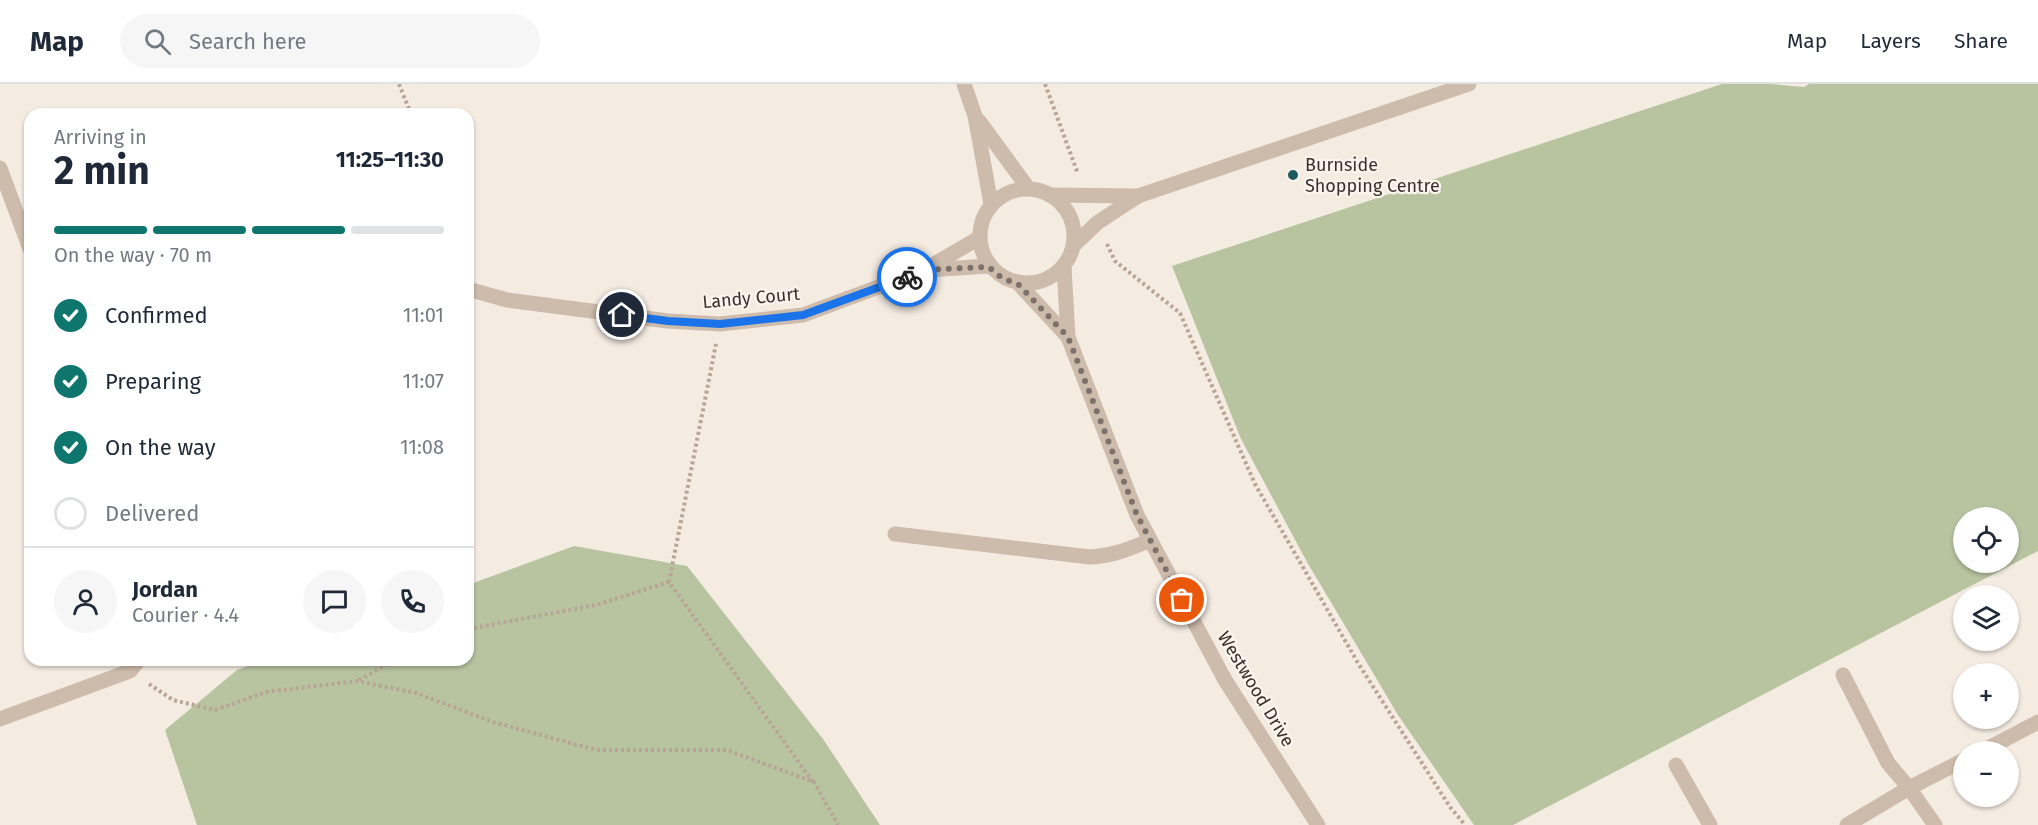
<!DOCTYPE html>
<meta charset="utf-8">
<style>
:root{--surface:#fff;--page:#f6f6f7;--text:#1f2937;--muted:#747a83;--line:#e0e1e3;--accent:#0f766e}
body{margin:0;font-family:"Fira Sans",sans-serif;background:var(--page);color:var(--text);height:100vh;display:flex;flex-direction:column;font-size:22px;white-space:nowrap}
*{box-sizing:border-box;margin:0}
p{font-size:20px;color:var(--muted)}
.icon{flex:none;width:33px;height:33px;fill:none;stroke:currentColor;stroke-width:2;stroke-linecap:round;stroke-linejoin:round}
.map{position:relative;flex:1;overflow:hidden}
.drawer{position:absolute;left:24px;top:24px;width:450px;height:558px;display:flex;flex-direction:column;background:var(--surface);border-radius:18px;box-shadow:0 2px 4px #0004}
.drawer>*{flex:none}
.fabs{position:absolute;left:1953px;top:423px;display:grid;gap:12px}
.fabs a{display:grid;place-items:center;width:66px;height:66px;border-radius:50%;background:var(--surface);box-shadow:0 2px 4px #0004;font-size:30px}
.pin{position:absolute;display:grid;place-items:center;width:51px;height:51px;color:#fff;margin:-26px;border:3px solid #fff;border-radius:50%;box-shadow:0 2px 6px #0007}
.courier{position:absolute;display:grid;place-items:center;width:60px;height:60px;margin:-30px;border:4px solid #1a73e8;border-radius:50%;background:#fff;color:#222;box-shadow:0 2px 8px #0007}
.summary em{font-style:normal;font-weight:700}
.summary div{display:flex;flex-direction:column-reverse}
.summary{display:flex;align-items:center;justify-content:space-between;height:102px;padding:0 30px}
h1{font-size:39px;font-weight:700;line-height:45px}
.bar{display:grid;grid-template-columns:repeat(4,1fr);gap:9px 6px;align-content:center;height:72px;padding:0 30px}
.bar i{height:8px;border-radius:4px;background:var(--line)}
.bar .selected{background:var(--accent)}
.bar p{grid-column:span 4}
.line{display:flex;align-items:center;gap:15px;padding:0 30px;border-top:2px solid var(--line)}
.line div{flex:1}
.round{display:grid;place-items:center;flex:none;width:63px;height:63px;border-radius:32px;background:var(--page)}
ol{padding:0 30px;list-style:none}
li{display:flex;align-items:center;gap:18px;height:66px}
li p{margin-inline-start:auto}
li .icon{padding:6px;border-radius:50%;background:var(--accent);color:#fff;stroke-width:4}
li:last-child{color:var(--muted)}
li i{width:33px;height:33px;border:3px solid var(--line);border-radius:50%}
header{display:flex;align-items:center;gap:36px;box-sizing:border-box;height:84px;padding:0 30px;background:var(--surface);border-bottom:2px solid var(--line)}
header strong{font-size:28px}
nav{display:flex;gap:33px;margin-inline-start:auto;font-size:21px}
.search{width:420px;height:54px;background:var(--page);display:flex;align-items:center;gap:15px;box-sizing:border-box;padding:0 21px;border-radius:33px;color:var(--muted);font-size:22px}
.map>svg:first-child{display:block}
</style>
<header>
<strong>Map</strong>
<div class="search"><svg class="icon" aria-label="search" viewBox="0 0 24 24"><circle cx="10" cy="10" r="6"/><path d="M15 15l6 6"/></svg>Search here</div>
<nav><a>Map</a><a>Layers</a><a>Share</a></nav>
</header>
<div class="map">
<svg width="2038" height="741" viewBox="0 0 2038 741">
<rect width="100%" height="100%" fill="#f4ebe1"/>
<!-- green -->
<g fill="#b8c4a0" fill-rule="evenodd">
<path d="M 1722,0 L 1771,0 L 1804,3 L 1809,0 L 2038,0 L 2038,467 L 1513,741 L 1474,741 L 1398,631 L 1307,478 L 1241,355 L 1172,182 ZM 1964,434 L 2008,434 L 2008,478 L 1964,478 Z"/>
<path d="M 574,462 L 687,482 L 823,655 L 880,741 L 197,741 L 165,646 L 237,586 L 264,576 L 468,576 L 468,501 Z"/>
</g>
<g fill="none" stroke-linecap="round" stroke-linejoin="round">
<!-- path -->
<g stroke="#b9a596" stroke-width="4" stroke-dasharray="3 3" stroke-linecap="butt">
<path d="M 399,0 L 411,30"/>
<path d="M 1045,0 L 1078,90"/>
<path d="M 1107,160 L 1115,177 L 1180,229 L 1255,400 L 1358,579 L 1450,723 L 1465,741"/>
<path d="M 669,498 L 716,260"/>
<path d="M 468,545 L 596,521 L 669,498 L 813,698"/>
<path d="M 359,596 L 395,576"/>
<path d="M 149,600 L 173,616 L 215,626 L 266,608 L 357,597 L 416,609 L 493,638 L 596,666 L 727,666 L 814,698 L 838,741"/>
</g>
<!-- minor -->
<g stroke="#cdbbac" stroke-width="15">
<path d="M 964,0 L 975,32 L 991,120"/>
<path d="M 979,37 L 1028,104"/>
<path d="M 0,84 L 30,165"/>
<circle cx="1027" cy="152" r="47"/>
<path d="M 1051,111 L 1137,112"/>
<path d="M 1074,161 L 1097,139 L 1138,112 L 1469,0"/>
<path d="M 1064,183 L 1068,253 L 1137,431 L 1225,596 L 1318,741"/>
<path d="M 927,186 L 989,182"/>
<path d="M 1018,199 L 1068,253"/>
<path d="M 468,205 L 507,216 L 668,237 L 720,240 L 803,231 L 924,186 L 979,154"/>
<path d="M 895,450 L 1090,473 C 1112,472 1130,465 1150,456"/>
<path d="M 1843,591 L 1888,679 L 1909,704 L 1935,741"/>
<path d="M 0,635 L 130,587 L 139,576"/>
<path d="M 1981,668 L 2038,638"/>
<path d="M 1676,681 L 1710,741"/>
<path d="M 1847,741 L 1909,704 L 1964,676"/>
</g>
</g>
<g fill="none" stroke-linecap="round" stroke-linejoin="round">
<!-- done -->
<path stroke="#7c716b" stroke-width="6" stroke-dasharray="0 10.8" d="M 907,193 L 924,186 L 989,183 L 1002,194 L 1018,200 L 1068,253 L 1137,431 L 1182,516"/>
<!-- route -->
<path stroke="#1a73e8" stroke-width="8" d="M 622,231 L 668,237 L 720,240 L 803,231 L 907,193"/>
</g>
<!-- markers -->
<circle fill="#1f5a5e" stroke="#fbf5ee" stroke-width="2" cx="1293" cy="91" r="6"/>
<g text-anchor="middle" stroke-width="4.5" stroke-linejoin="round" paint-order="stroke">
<!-- poi labels -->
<g font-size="18" fill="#3b302b" stroke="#fbf5ee" text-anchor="start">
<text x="1305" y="87">Burnside<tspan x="1305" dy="21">Shopping Centre</tspan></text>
</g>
<!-- street labels -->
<g font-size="18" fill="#3b302b" stroke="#fbf5ee">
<text transform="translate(751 214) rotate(-5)" y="6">Landy Court</text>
<text transform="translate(1256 605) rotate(59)" y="6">Westwood Drive</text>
</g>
</g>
</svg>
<div class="fabs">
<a><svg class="icon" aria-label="locate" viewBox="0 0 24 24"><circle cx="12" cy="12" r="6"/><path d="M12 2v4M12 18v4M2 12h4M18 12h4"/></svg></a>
<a><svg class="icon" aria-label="layers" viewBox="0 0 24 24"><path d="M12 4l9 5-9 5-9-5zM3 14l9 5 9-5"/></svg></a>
<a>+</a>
<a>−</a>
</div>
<div class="pin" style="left:1182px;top:516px;background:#ea580c"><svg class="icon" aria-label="bag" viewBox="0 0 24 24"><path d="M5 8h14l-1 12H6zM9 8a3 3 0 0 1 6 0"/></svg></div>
<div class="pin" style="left:622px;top:231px;background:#1f2937"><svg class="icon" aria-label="home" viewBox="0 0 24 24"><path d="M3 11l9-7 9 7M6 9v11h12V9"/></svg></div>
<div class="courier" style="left:907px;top:193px"><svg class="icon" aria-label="bike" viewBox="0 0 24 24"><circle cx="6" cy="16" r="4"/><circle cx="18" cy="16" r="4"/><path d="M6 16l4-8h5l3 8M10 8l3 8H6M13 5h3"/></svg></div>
<section class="drawer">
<div class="summary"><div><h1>2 min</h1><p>Arriving in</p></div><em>11:25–11:30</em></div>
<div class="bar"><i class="selected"></i><i class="selected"></i><i class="selected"></i><i></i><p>On the way · 70 m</p></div>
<ol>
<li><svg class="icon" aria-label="check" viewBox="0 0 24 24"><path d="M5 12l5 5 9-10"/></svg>Confirmed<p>11:01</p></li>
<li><svg class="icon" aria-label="check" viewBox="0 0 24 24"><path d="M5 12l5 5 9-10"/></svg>Preparing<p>11:07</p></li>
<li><svg class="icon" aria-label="check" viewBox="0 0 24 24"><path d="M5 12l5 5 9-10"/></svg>On the way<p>11:08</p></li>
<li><i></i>Delivered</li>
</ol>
<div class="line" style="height:108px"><a class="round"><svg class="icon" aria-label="person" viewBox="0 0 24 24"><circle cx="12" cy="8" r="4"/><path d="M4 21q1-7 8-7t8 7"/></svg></a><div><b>Jordan</b><p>Courier · 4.4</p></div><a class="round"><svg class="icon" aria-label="chat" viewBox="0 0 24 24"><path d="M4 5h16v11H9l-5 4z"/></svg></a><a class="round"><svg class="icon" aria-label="phone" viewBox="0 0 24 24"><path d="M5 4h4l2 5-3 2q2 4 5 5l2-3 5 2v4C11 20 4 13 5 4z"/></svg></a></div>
</section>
</div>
